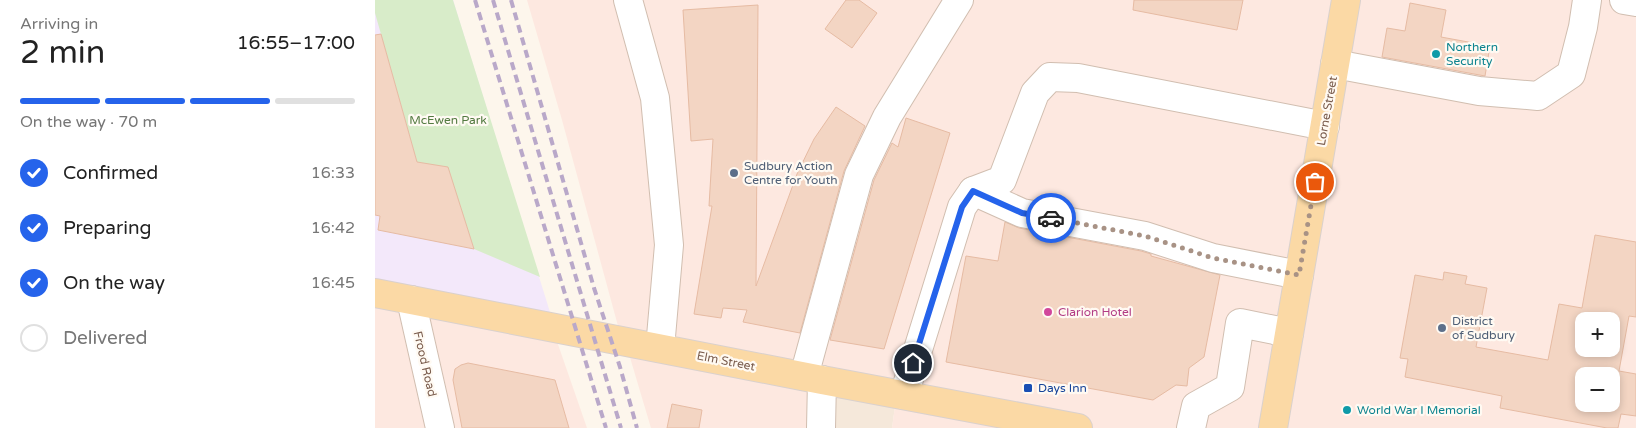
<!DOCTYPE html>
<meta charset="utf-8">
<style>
:root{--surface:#fff;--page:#f6f6f6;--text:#222;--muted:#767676;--line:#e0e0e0;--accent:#2563eb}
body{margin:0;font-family:"Varela Round",sans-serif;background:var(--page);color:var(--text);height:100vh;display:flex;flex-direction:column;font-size:19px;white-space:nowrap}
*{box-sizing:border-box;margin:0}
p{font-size:16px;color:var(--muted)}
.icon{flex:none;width:28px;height:28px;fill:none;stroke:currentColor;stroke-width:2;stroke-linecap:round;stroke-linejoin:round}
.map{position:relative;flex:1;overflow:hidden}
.side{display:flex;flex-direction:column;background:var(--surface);width:375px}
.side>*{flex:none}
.fabs{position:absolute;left:1200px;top:312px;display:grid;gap:10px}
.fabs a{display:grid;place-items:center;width:45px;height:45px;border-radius:10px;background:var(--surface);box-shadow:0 2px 8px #0003;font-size:25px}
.pin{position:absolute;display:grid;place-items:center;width:42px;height:42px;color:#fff;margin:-21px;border:2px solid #fff;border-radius:50%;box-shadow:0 1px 5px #0007}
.courier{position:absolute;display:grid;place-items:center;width:50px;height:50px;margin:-25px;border:4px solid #2563eb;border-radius:50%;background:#fff;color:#222;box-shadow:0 1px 6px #0007}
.summary em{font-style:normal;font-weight:600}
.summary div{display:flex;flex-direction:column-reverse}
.summary{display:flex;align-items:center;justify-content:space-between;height:85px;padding:0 20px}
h1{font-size:32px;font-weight:600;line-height:38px}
.bar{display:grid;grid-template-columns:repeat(4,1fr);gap:8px 5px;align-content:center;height:60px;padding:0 20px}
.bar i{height:6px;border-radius:4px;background:var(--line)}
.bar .on{background:var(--accent)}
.bar p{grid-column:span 4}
ol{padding:0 20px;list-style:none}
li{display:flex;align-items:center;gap:15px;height:55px}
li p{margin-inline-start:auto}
li .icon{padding:5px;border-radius:50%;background:var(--accent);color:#fff;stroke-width:4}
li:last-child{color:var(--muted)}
li i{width:28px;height:28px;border:2px solid var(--line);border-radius:50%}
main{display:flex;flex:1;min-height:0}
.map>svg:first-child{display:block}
</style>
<main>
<section class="side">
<div class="summary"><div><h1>2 min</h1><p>Arriving in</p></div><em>16:55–17:00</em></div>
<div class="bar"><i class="on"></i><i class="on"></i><i class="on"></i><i></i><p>On the way · 70 m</p></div>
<ol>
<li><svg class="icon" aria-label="check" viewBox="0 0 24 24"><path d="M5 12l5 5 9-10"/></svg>Confirmed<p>16:33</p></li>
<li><svg class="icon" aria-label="check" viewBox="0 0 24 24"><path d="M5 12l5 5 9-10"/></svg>Preparing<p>16:42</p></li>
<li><svg class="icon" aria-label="check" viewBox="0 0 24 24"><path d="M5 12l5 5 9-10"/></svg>On the way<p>16:45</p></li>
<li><i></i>Delivered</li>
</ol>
</section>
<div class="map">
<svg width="1261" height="428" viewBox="0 0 1261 428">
<rect width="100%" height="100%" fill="#fdf6ec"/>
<!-- residential -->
<path fill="#f5e8da" d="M 450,385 L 521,399 L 517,428 L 449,428 Z"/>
<!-- commercial -->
<g fill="#fde8e0" fill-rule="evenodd">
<path d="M 152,0 L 968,0 L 894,428 L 517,428 L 522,392 L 246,337 L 187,120 Z"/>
<path d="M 974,0 L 1261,0 L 1261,428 L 902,428 ZM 1209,321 L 1236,321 L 1236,349 L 1209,349 ZM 1209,376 L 1236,376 L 1236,404 L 1209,404 Z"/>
<path d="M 0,290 L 178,330 L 212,428 L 0,428 Z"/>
<path d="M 251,344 L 443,382 L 442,428 L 276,428 Z"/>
</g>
<!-- education -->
<path fill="#f3e8fa" d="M 0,0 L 78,0 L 179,325 L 0,290 Z"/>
<!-- green -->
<path fill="#d8ecc9" d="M 0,0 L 78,0 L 165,277 L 99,249 L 73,168 L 42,162 L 0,13 Z"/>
<!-- building -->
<g fill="#f3d5c3" stroke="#e6bba3" fill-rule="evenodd">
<path d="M 471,0 L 484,0 L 502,13 L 477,48 L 450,29 Z"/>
<path d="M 759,0 L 868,0 L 862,30 L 758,10 Z"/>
<path d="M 1035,3 L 1071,10 L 1066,37 L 1115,46 L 1110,76 L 1007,57 L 1012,28 L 1030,31 Z"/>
<path d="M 383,5 L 381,286 L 422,174 L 439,139 L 461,107 L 490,126 L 469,171 L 425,333 L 368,322 L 372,310 L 348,308 L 346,318 L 319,314 L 337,206 L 334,206 L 338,139 L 316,141 L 308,10 Z"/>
<path d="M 6,34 L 42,162 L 73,167 L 99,249 L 3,230 L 5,216 L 0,215 L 0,35 Z"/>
<path d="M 531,118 L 575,133 L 509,349 L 455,340 L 499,180 L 517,143 L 523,147 Z"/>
<path d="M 630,222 L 644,228 L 766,251 L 776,254 L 776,256 L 845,275 L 829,357 L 814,368 L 812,386 L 801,385 L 778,400 L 571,362 L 591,256 L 623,261 Z"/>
<path d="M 1220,235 L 1261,242 L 1261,317 L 1254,316 L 1244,371 L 1261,374 L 1261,416 L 1246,414 L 1243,428 L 1232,428 L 1125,408 L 1127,396 L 1030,377 L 1033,359 L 1025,358 L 1040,275 L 1068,280 L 1069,272 L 1092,276 L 1090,284 L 1112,288 L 1101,347 L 1173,360 L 1184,304 L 1207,308 ZM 1209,321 L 1236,321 L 1236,349 L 1209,349 ZM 1209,376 L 1236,376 L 1236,404 L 1209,404 Z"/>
<path d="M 93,363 L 180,380 L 194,428 L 87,428 L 78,380 L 80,369 L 86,365 Z"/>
<path d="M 297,404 L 327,410 L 324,428 L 292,428 Z"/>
</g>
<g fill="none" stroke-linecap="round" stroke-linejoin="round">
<!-- minor casing -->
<g stroke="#d1beb0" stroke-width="30">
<g id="minor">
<path d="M 253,0 L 280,98 L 294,245 L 285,348"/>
<path d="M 1249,0 L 1261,2"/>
<path d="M 960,64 L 1104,91 L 1163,96 L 1196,74 L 1208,27 L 1212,0"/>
<path d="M 598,191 L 647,213 L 770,236 L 838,258 L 924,275"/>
<path d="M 36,300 L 65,428"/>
<path d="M 429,376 L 484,175 L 512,117 L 584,0"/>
<path d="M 529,395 L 587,207 L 598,191 L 627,180 L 660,93 L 675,77 L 703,78 L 950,126"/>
<path d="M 446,428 L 447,380"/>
<path d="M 816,428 L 821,406 L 855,387 L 865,323 L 914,333"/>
</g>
</g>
<!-- major casing -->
<g stroke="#dad1cd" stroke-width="30">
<g id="major">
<path d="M 0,293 L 447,380 L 703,428"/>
<path d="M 898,428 L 971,0"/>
</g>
</g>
<!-- minor -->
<use href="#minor" stroke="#fff" stroke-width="28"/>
<!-- major -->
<use href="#major" stroke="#fbd9a5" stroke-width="28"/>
<!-- rail -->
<g stroke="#b9a8c9" stroke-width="4" stroke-dasharray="8 5" stroke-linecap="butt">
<path d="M 100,0 L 231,428"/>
<path d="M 118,0 L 246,428"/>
<path d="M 136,0 L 219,288 L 245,367 L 262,428"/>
</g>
</g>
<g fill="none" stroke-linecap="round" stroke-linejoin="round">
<!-- done -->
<path stroke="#a89285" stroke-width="5" stroke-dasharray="0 9" d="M 676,218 L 770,236 L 838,258 L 924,275 L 940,182"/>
<!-- route -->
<path stroke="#2563eb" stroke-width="6" d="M 538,363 L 587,207 L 598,191 L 647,213 L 676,218"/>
</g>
<!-- markers -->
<g fill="#0f9aa8" stroke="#fffaf3" stroke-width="2">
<circle cx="1061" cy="54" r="5"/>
<circle cx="972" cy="410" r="5"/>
</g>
<g fill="#5c6f8a" stroke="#fffaf3" stroke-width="2">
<circle cx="359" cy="173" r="5"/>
<circle cx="1067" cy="328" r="5"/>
</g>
<circle fill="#d1479c" stroke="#fffaf3" stroke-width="2" cx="673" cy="312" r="5"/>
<rect fill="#1a4fb4" stroke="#fffaf3" stroke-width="2" x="648" y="383" width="10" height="10" rx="2.5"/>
<g text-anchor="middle" stroke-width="4.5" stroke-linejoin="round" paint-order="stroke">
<!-- culture labels -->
<g font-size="12" fill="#0d838f" stroke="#fffaf3" text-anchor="start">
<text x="1071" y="51">Northern<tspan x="1071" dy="14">Security</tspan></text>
<text x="982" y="414">World War I Memorial</text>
</g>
<!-- street labels -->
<g font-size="12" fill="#7a5c4d" stroke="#fffaf3">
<text transform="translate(952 111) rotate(-80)" y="4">Lorne Street</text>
<text transform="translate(351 361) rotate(11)" y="4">Elm Street</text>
<text transform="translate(50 364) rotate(77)" y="4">Frood Road</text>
</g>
<!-- park labels -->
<g font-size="12" fill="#537a41" stroke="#fffaf3">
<text x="73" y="124">McEwen Park</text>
</g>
<!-- service labels -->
<g font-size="12" fill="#4e5e75" stroke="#fffaf3" text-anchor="start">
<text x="369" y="170">Sudbury Action<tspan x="369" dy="14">Centre for Youth</tspan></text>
<text x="1077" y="325">District<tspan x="1077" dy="14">of Sudbury</tspan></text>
</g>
<!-- hotel labels -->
<g font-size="12" fill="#b23c85" stroke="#fffaf3" text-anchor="start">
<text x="683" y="316">Clarion Hotel</text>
</g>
<!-- transit labels -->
<g font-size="12" fill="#164399" stroke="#fffaf3" text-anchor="start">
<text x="663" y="392">Days Inn</text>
</g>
</g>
</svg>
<div class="fabs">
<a>+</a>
<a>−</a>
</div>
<div class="pin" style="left:940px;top:182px;background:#ea580c"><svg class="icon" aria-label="bag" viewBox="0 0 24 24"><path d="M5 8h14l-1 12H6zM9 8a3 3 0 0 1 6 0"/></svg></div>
<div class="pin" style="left:538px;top:363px;background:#1f2937"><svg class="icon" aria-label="home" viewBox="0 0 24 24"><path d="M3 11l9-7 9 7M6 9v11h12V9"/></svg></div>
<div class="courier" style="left:676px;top:218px"><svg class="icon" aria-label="car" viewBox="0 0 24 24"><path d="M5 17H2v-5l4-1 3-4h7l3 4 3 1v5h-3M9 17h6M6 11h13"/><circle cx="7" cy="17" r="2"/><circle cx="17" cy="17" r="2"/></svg></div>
</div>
</main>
